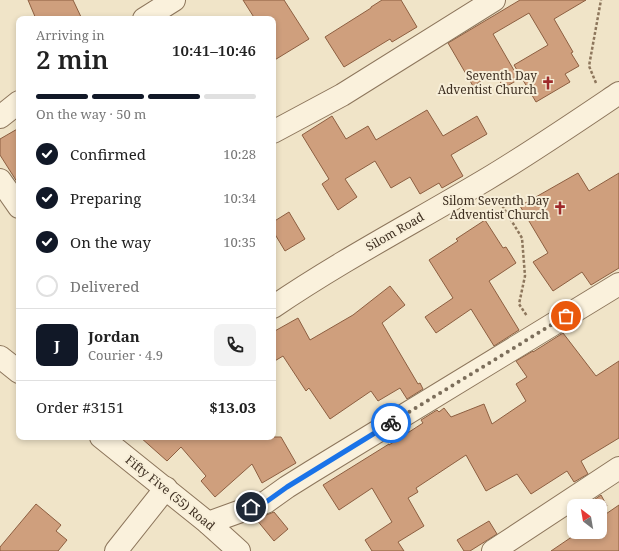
<!DOCTYPE html>
<meta charset="utf-8">
<style>
:root{--surface:#fff;--page:#f2f2f2;--text:#222;--muted:#767676;--line:#e0e0e0;--accent:#111827}
body{margin:0;font-family:"Noto Serif",serif;background:var(--page);color:var(--text);height:100vh;display:flex;flex-direction:column;font-size:15px;white-space:nowrap}
*{box-sizing:border-box;margin:0}
p{font-size:13px;color:var(--muted)}
.icon{flex:none;width:22px;height:22px;fill:none;stroke:currentColor;stroke-width:2;stroke-linecap:round;stroke-linejoin:round}
.map{position:relative;flex:1;overflow:hidden}
.sheet{position:absolute;left:16px;top:16px;width:260px;height:424px;display:flex;flex-direction:column;background:var(--surface);border-radius:8px;box-shadow:0 2px 6px #0003}
.sheet>*{flex:none}
.needle{width:26px;rotate:329deg}
.fabs{position:absolute;left:567px;top:499px;display:grid;gap:8px}
.fabs a{display:grid;place-items:center;width:40px;height:40px;border-radius:8px;background:var(--surface);box-shadow:0 2px 6px #0003;font-size:20px}
.pin{position:absolute;display:grid;place-items:center;width:34px;height:34px;color:#fff;margin:-17px;border:2px solid #fff;border-radius:50%;box-shadow:0 1px 4px #0007}
.courier{position:absolute;display:grid;place-items:center;width:40px;height:40px;margin:-20px;border:3px solid #1a73e8;border-radius:50%;background:#fff;color:#222;box-shadow:0 1px 5px #0007}
.overview em{font-style:normal;font-weight:600}
.overview div{display:flex;flex-direction:column-reverse}
.overview{display:flex;align-items:center;justify-content:space-between;height:68px;padding:0 20px}
h1{font-size:26px;font-weight:600;line-height:30px}
.bar{display:grid;grid-template-columns:repeat(4,1fr);gap:6px 4px;align-content:center;height:48px;padding:0 20px}
.bar i{height:5px;border-radius:3px;background:var(--line)}
.bar .selected{background:var(--accent)}
.bar p{grid-column:span 4}
.line{display:flex;align-items:center;gap:10px;padding:0 20px;border-top:1px solid var(--line)}
.line div{flex:1}
.round{display:grid;place-items:center;flex:none;width:42px;height:42px;border-radius:8px;background:var(--page)}
ol{padding:0 20px;list-style:none}
li{display:flex;align-items:center;gap:12px;height:44px}
li p{margin-inline-start:auto}
li .icon{padding:4px;border-radius:50%;background:var(--accent);color:#fff;stroke-width:4}
li:last-child{color:var(--muted)}
li i{width:22px;height:22px;border:2px solid var(--line);border-radius:50%}
.map>svg:first-child{display:block}
</style>
<div class="map">
<svg width="619" height="551" viewBox="0 0 619 551">
<rect width="100%" height="100%" fill="#f0e4c8"/>
<!-- building -->
<g fill="#cf9f7d" stroke="#8d5f41">
<path d="M 28,0 L 73,0 L 82,19 L 36,19 Z"/>
<path d="M 243,0 L 284,0 L 309,39 L 273,61 L 273,19 L 255,19 Z"/>
<path d="M 382,0 L 401,0 L 417,27 L 392,42 L 390,39 L 344,67 L 325,37 L 371,8 L 371,7 Z"/>
<path d="M 520,0 L 586,0 L 554,19 L 573,52 L 571,53 L 579,66 L 565,74 L 570,82 L 536,102 L 514,65 L 548,45 L 529,13 L 493,34 L 519,79 L 504,88 L 495,73 L 473,86 L 448,43 Z"/>
<path d="M 427,110 L 443,136 L 477,116 L 487,134 L 451,155 L 463,176 L 442,188 L 439,183 L 420,194 L 410,177 L 391,188 L 375,161 L 345,179 L 357,197 L 338,210 L 322,184 L 329,179 L 302,135 L 332,116 L 346,139 L 368,126 L 376,140 Z"/>
<path d="M 19,128 L 19,185 L 0,155 L 0,139 Z"/>
<path d="M 578,173 L 589,191 L 619,173 L 619,268 L 591,285 L 582,272 L 553,291 L 533,262 L 548,253 L 520,206 Z"/>
<path d="M 289,212 L 305,239 L 285,251 L 273,231 L 273,222 Z"/>
<path d="M 485,220 L 503,248 L 506,247 L 516,263 L 489,281 L 519,330 L 494,346 L 471,309 L 436,333 L 425,317 L 453,298 L 429,260 L 458,241 L 456,239 Z"/>
<path d="M 390,286 L 405,305 L 382,323 L 418,384 L 420,383 L 423,389 L 407,399 L 400,388 L 378,401 L 371,391 L 330,419 L 309,388 L 306,391 L 283,356 L 273,362 L 273,332 L 298,318 L 310,340 L 353,315 Z"/>
<path d="M 563,333 L 596,376 L 619,361 L 619,438 L 581,461 L 588,474 L 574,482 L 567,471 L 531,494 L 517,474 L 486,491 L 466,455 L 416,488 L 418,492 L 408,498 L 424,526 L 398,542 L 404,551 L 372,551 L 365,540 L 392,522 L 372,488 L 339,510 L 323,485 L 389,444 L 389,445 L 423,423 L 421,420 L 437,410 L 439,412 L 444,408 L 451,417 L 484,404 L 492,424 L 526,401 L 516,384 L 527,377 L 516,361 L 533,351 L 533,352 Z"/>
<path d="M 140,437 L 281,437 L 296,463 L 262,483 L 252,464 L 215,497 L 201,481 L 206,476 L 181,447 L 167,461 Z"/>
<path d="M 601,495 L 607,506 L 589,506 L 588,504 Z"/>
<path d="M 36,504 L 61,525 L 56,531 L 67,540 L 58,551 L 0,551 L 0,547 Z"/>
<path d="M 619,505 L 619,551 L 551,551 L 579,532 L 600,532 L 600,518 Z"/>
<path d="M 274,512 L 288,529 L 274,541 L 256,519 Z"/>
<path d="M 489,521 L 497,534 L 470,551 L 464,551 L 457,540 Z"/>
</g>
<g fill="none" stroke-linecap="round" stroke-linejoin="round">
<!-- minor casing -->
<g stroke="#8d765c" stroke-width="24">
<g id="minor">
<path d="M 144,19 L 174,0"/>
<path d="M 0,117 L 19,102"/>
<path d="M 273,132 L 342,95 L 494,0"/>
<path d="M 0,180 L 19,207"/>
<path d="M 273,307 C 342,260 415,222 487,179 C 532,152 576,122 619,93"/>
<path d="M 0,357 L 19,372"/>
<path d="M 101,437 L 208,523 L 239,551"/>
<path d="M 208,523 L 266,502 L 287,487 L 311,472 L 619,284"/>
<path d="M 116,551 L 166,488"/>
<path d="M 493,551 L 619,468"/>
</g>
</g>
<!-- path -->
<g stroke="#8d765c" stroke-width="2.5" stroke-dasharray="3 2" stroke-linecap="butt">
<path d="M 596,83 L 589,66 L 601,0"/>
<path d="M 497,197 L 522,238 L 525,276 L 519,304 L 527,316"/>
</g>
<!-- minor -->
<use href="#minor" stroke="#faf1dc" stroke-width="22"/>
</g>
<g fill="none" stroke-linecap="round" stroke-linejoin="round">
<!-- done -->
<path stroke="#7c6e5b" stroke-width="4" stroke-dasharray="0 7.2" d="M 391,423 L 566,316"/>
<!-- route -->
<path stroke="#1a73e8" stroke-width="5" d="M 251,507 L 266,502 L 287,487 L 391,423"/>
</g>
<!-- icons -->
<defs>
<g id="church-bare" transform="scale(1.08)"><path d="M-1.2-6h2.4v3.5h3.3v2.4h-3.3V6h-2.4V-.1h-3.3v-2.4h3.3Z" fill="#9e2a2b" stroke="#f7eed8" stroke-width="2.5" paint-order="stroke"/></g>
</defs>
<g fill-rule="evenodd">
<use href="#church-bare" x="548" y="83"/>
<use href="#church-bare" x="560" y="208"/>
</g>
<g text-anchor="middle" stroke-width="4" stroke-linejoin="round" paint-order="stroke">
<!-- poi labels -->
<g font-size="12" fill="#3d2e20" stroke="#f7eed8" text-anchor="end">
<text x="537" y="80">Seventh Day<tspan x="537" dy="14">Adventist Church</tspan></text>
<text x="549" y="205">Silom Seventh Day<tspan x="549" dy="14">Adventist Church</tspan></text>
</g>
<!-- street labels -->
<g font-size="12" fill="#3d2e20" stroke="#f7eed8">
<text transform="translate(395 232) rotate(-30)" y="4">Silom Road</text>
<text transform="translate(170 493) rotate(39)" y="4">Fifty Five (55) Road</text>
</g>
</g>
</svg>
<div class="fabs">
<a><svg class="needle" viewBox="-14 -14 28 28"><path d="M0-13l5 13h-10z" fill="#e53935"/><path d="M0 13l5-13h-10z" fill="#767676"/></svg></a>
</div>
<div class="pin" style="left:566px;top:316px;background:#ea580c"><svg class="icon" aria-label="bag" viewBox="0 0 24 24"><path d="M5 8h14l-1 12H6zM9 8a3 3 0 0 1 6 0"/></svg></div>
<div class="pin" style="left:251px;top:507px;background:#1f2937"><svg class="icon" aria-label="home" viewBox="0 0 24 24"><path d="M3 11l9-7 9 7M6 9v11h12V9"/></svg></div>
<div class="courier" style="left:391px;top:423px"><svg class="icon" aria-label="bike" viewBox="0 0 24 24"><circle cx="6" cy="16" r="4"/><circle cx="18" cy="16" r="4"/><path d="M6 16l4-8h5l3 8M10 8l3 8H6M13 5h3"/></svg></div>
<section class="sheet">
<div class="overview"><div><h1>2 min</h1><p>Arriving in</p></div><em>10:41–10:46</em></div>
<div class="bar"><i class="selected"></i><i class="selected"></i><i class="selected"></i><i></i><p>On the way · 50 m</p></div>
<ol>
<li><svg class="icon" aria-label="check" viewBox="0 0 24 24"><path d="M5 12l5 5 9-10"/></svg>Confirmed<p>10:28</p></li>
<li><svg class="icon" aria-label="check" viewBox="0 0 24 24"><path d="M5 12l5 5 9-10"/></svg>Preparing<p>10:34</p></li>
<li><svg class="icon" aria-label="check" viewBox="0 0 24 24"><path d="M5 12l5 5 9-10"/></svg>On the way<p>10:35</p></li>
<li><i></i>Delivered</li>
</ol>
<div class="line" style="height:72px"><b class="round" style="background:var(--accent);color:#fff">J</b><div><b>Jordan</b><p>Courier · 4.9</p></div><a class="round"><svg class="icon" aria-label="phone" viewBox="0 0 24 24"><path d="M5 4h4l2 5-3 2q2 4 5 5l2-3 5 2v4C11 20 4 13 5 4z"/></svg></a></div>
<div class="line" style="height:52px"><div>Order #3151</div><b>$13.03</b></div>
</section>
</div>
